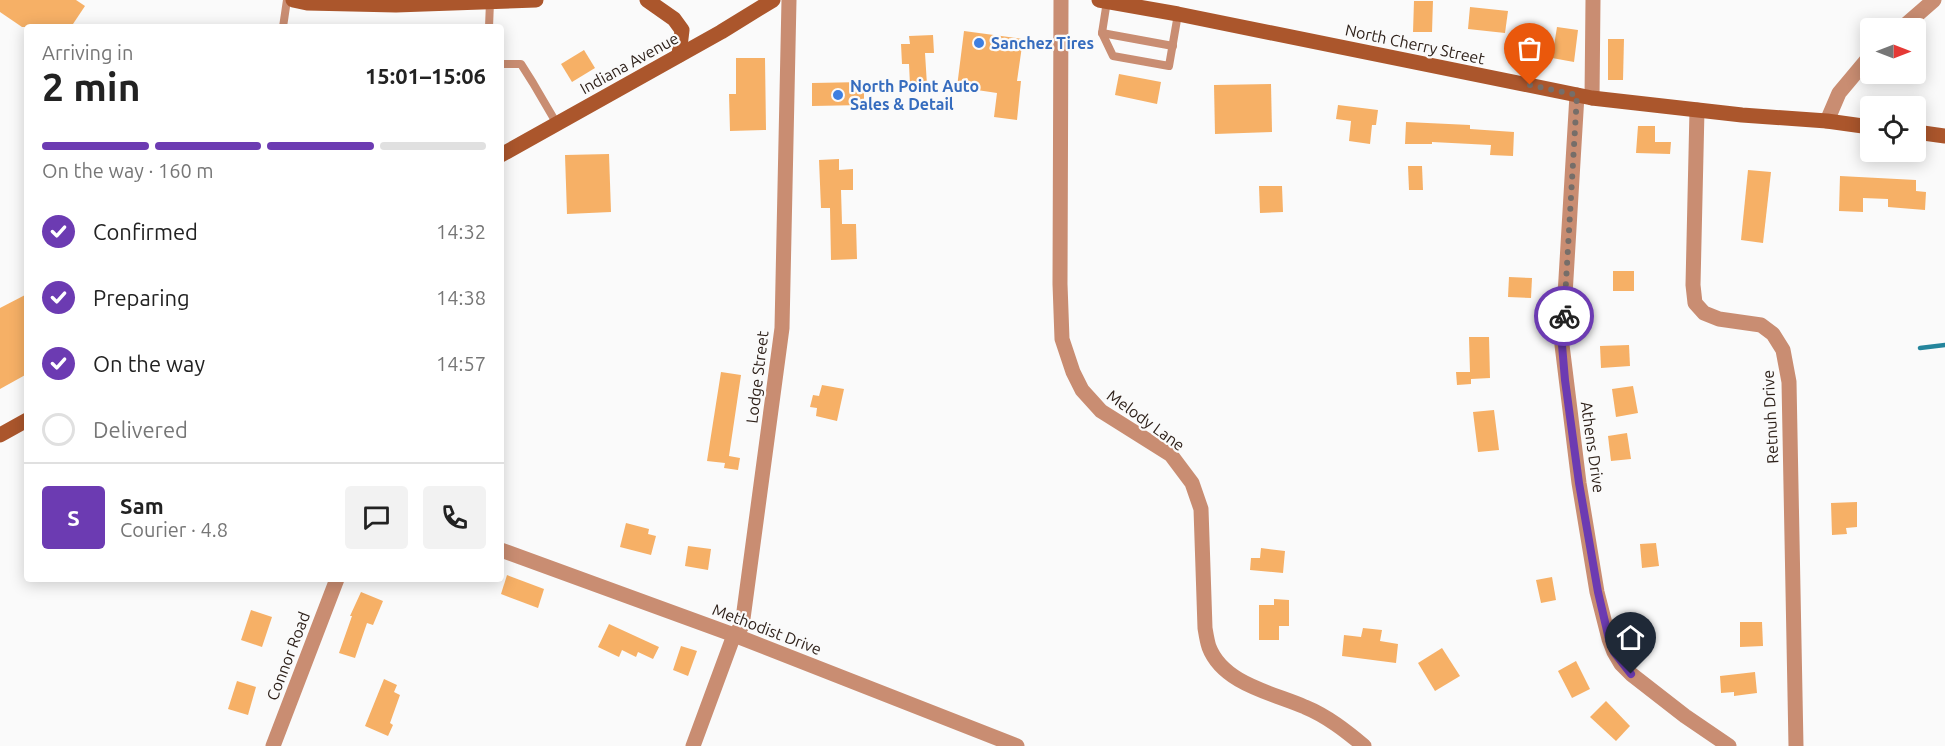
<!DOCTYPE html>
<meta charset="utf-8">
<style>
:root{--surface:#fff;--page:#f2f2f2;--text:#222;--muted:#767676;--line:#e0e0e0;--accent:#6c3bb2}
body{margin:0;font-family:Ubuntu,sans-serif;background:var(--page);color:var(--text);height:100vh;display:flex;flex-direction:column;font-size:22px;white-space:nowrap}
*{box-sizing:border-box;margin:0}
p{font-size:20px;color:var(--muted)}
.icon{flex:none;width:33px;height:33px;fill:none;stroke:currentColor;stroke-width:2;stroke-linecap:round;stroke-linejoin:round}
.map{position:relative;flex:1;overflow:hidden}
.side{position:absolute;left:24px;top:24px;width:480px;height:558px;display:flex;flex-direction:column;background:var(--surface);border-radius:6px;box-shadow:0 3px 15px #0003}
.side>*{flex:none}
.needle{width:39px;rotate:90deg}
.controls{position:absolute;left:1860px;top:18px;display:grid;gap:12px}
.controls a{display:grid;place-items:center;width:66px;height:66px;border-radius:6px;background:var(--surface);box-shadow:0 3px 15px #0003;font-size:30px}
.pin{position:absolute;display:grid;place-items:center;width:51px;height:51px;color:#fff;margin:-62px -26px;border-radius:50% 50% 50% 0;rotate:-45deg;box-shadow:0 0 6px #0007}
.pin .icon{rotate:45deg}
.courier{position:absolute;display:grid;place-items:center;width:60px;height:60px;margin:-30px;border:4px solid #6c3bb2;border-radius:50%;background:#fff;color:#222;box-shadow:0 2px 8px #0007}
.headline em{font-style:normal;font-weight:700}
.headline div{display:flex;flex-direction:column-reverse}
.headline{display:flex;align-items:center;justify-content:space-between;height:102px;padding:0 18px}
h1{font-size:39px;font-weight:700;line-height:45px}
.bar{display:grid;grid-template-columns:repeat(4,1fr);gap:9px 6px;align-content:center;height:72px;padding:0 18px}
.bar i{height:8px;border-radius:4px;background:var(--line)}
.bar .current{background:var(--accent)}
.bar p{grid-column:span 4}
.line{display:flex;align-items:center;gap:15px;padding:0 18px;border-top:2px solid var(--line)}
.line div{flex:1}
.round{display:grid;place-items:center;flex:none;width:63px;height:63px;border-radius:6px;background:var(--page)}
ol{padding:0 18px;list-style:none}
li{display:flex;align-items:center;gap:18px;height:66px}
li p{margin-inline-start:auto}
li .icon{padding:6px;border-radius:50%;background:var(--accent);color:#fff;stroke-width:4}
li:last-child{color:var(--muted)}
li i{width:33px;height:33px;border:3px solid var(--line);border-radius:50%}
.map>svg:first-child{display:block}
</style>
<div class="map">
<svg width="1945" height="746" viewBox="0 0 1945 746">
<rect width="100%" height="100%" fill="#fafafa"/>
<g fill="none" stroke-linecap="round" stroke-linejoin="round">
<!-- stream -->
<path stroke="#24859c" stroke-width="4.5" d="M 1920,348 L 1945,345"/>
</g>
<!-- building -->
<g fill="#f6b066">
<path d="M 0,0 L 76,0 L 85,6 L 71,27 L 22,27 L 0,12 Z"/>
<path d="M 1414,1 L 1433,1 L 1432,32 L 1413,32 Z"/>
<path d="M 1470,7 L 1508,11 L 1505,33 L 1468,29 Z"/>
<path d="M 1557,27 L 1578,30 L 1574,62 L 1552,58 Z"/>
<path d="M 964,31 L 1023,39 L 1017,81 L 1021,81 L 1017,120 L 994,117 L 997,93 L 957,87 Z"/>
<path d="M 933,35 L 934,53 L 925,53 L 927,85 L 910,85 L 909,64 L 902,64 L 901,44 L 910,44 L 909,36 Z"/>
<path d="M 1608,39 L 1624,39 L 1623,80 L 1608,80 Z"/>
<path d="M 584,50 L 595,68 L 572,82 L 561,64 Z"/>
<path d="M 736,58 L 765,58 L 766,130 L 730,131 L 729,94 L 736,94 Z"/>
<path d="M 1119,74 L 1161,82 L 1157,104 L 1115,95 Z"/>
<path d="M 864,82 L 864,105 L 812,106 L 812,83 Z"/>
<path d="M 1271,84 L 1272,132 L 1215,134 L 1214,85 Z"/>
<path d="M 1338,105 L 1378,110 L 1376,125 L 1372,125 L 1370,144 L 1349,141 L 1351,121 L 1336,119 Z"/>
<path d="M 1406,122 L 1470,125 L 1470,129 L 1514,132 L 1513,156 L 1490,155 L 1491,145 L 1432,142 L 1432,144 L 1405,144 Z"/>
<path d="M 1638,126 L 1655,126 L 1655,142 L 1671,142 L 1670,154 L 1636,153 Z"/>
<path d="M 609,154 L 611,212 L 567,214 L 565,155 Z"/>
<path d="M 839,159 L 839,170 L 853,169 L 853,190 L 841,190 L 842,224 L 856,224 L 857,259 L 831,260 L 830,208 L 821,208 L 819,160 Z"/>
<path d="M 1408,166 L 1422,166 L 1423,190 L 1409,190 Z"/>
<path d="M 1748,170 L 1771,172 L 1763,243 L 1741,240 Z"/>
<path d="M 1840,176 L 1916,180 L 1916,191 L 1926,192 L 1925,210 L 1888,207 L 1888,199 L 1863,198 L 1863,212 L 1839,211 Z"/>
<path d="M 1259,186 L 1282,186 L 1283,212 L 1260,213 Z"/>
<rect x="1613" y="271" width="21" height="20"/>
<path d="M 1509,277 L 1532,278 L 1531,298 L 1508,297 Z"/>
<path d="M 27,294 L 27,374 L 0,389 L 0,308 Z"/>
<path d="M 1469,337 L 1489,337 L 1490,378 L 1471,379 L 1471,384 L 1457,385 L 1456,372 L 1470,372 Z"/>
<path d="M 1629,345 L 1630,366 L 1601,368 L 1600,346 Z"/>
<path d="M 721,372 L 741,375 L 729,456 L 740,458 L 738,470 L 724,468 L 725,463 L 707,461 Z"/>
<path d="M 822,385 L 844,389 L 837,421 L 816,416 L 817,408 L 810,407 L 813,395 L 819,396 Z"/>
<path d="M 1633,386 L 1638,413 L 1616,417 L 1612,389 Z"/>
<path d="M 1494,410 L 1499,450 L 1478,452 L 1473,412 Z"/>
<path d="M 1627,433 L 1631,459 L 1611,461 L 1608,436 Z"/>
<path d="M 1857,502 L 1857,527 L 1846,528 L 1847,534 L 1832,535 L 1831,503 Z"/>
<path d="M 626,523 L 649,529 L 648,534 L 656,536 L 651,555 L 620,547 Z"/>
<path d="M 1656,543 L 1659,566 L 1642,568 L 1640,544 Z"/>
<path d="M 688,546 L 711,549 L 708,570 L 685,566 Z"/>
<path d="M 1261,548 L 1285,551 L 1283,573 L 1250,570 L 1251,558 L 1260,558 Z"/>
<path d="M 507,575 L 544,589 L 538,608 L 501,594 Z"/>
<path d="M 1552,577 L 1556,600 L 1541,603 L 1536,580 Z"/>
<path d="M 361,592 L 383,601 L 373,625 L 367,623 L 355,658 L 339,653 L 352,616 L 350,616 Z"/>
<path d="M 1274,599 L 1289,600 L 1289,626 L 1279,626 L 1279,640 L 1259,640 L 1259,605 L 1274,605 Z"/>
<path d="M 251,610 L 272,617 L 262,647 L 241,640 Z"/>
<path d="M 1740,622 L 1762,622 L 1763,646 L 1740,647 Z"/>
<path d="M 609,624 L 659,647 L 653,659 L 638,652 L 636,657 L 622,650 L 619,657 L 598,647 Z"/>
<path d="M 1363,628 L 1382,630 L 1380,641 L 1398,644 L 1396,663 L 1342,656 L 1344,635 L 1361,637 Z"/>
<path d="M 681,646 L 697,651 L 688,676 L 673,670 Z"/>
<path d="M 1442,648 L 1460,676 L 1435,691 L 1418,663 Z"/>
<path d="M 1576,661 L 1590,689 L 1572,698 L 1558,671 Z"/>
<path d="M 1755,672 L 1757,693 L 1734,696 L 1734,692 L 1721,693 L 1720,676 Z"/>
<path d="M 384,679 L 397,685 L 394,692 L 400,695 L 390,723 L 393,725 L 388,736 L 365,726 Z"/>
<path d="M 237,681 L 256,687 L 248,715 L 228,709 Z"/>
<path d="M 1606,701 L 1630,726 L 1616,741 L 1590,717 Z"/>
</g>
<g fill="none" stroke-linecap="round" stroke-linejoin="round">
<!-- service -->
<g stroke="#c98d72" stroke-width="8">
<path d="M 1107,1 L 1102,33 L 1113,56 L 1169,66 L 1178,14"/>
<path d="M 283,27 L 287,0"/>
<path d="M 489,27 L 490,2"/>
<path d="M 1102,33 L 1173,46"/>
<path d="M 501,64 L 521,64 L 533,83 L 557,124"/>
</g>
<!-- minor -->
<g stroke="#c98d72" stroke-width="15">
<path d="M 1061,0 L 1060,284 L 1062,339 L 1073,372 L 1082,390 L 1101,411 L 1171,455 L 1192,483 L 1201,509 L 1205,628 C 1206,634 1207,641 1209,647 C 1223,684 1273,693 1305,707 C 1327,716 1346,731 1364,746"/>
<path d="M 1577,95 L 1562,345 L 1579,483 L 1597,592 L 1609,639 L 1614,652 L 1621,664 L 1631,674 L 1685,716 L 1729,746"/>
<path d="M 1592,98 L 1593,0"/>
<path d="M 1697,110 L 1693,285 L 1695,303 L 1704,313 L 1719,319 L 1761,325 L 1773,334 L 1783,350 L 1789,382 L 1796,746"/>
<path d="M 501,550 L 734,635 L 1017,746"/>
<path d="M 273,746 L 337,579"/>
<path d="M 693,746 L 734,635 L 742,626 L 782,328 L 789,0"/>
</g>
<!-- tertiary -->
<g stroke="#c98d72" stroke-width="15">
<path d="M 1902,28 L 1934,0"/>
<path d="M 1827,121 L 1839,93 L 1870,56"/>
</g>
<!-- secondary -->
<g stroke="#ab562c" stroke-width="15">
<path d="M 293,0 L 307,3 L 396,5 L 536,0"/>
<path d="M 647,0 L 674,19 L 682,30 L 679,55"/>
<path d="M 1099,0 L 1178,14 L 1592,98 L 1742,115 L 1827,121 L 1870,127"/>
<path d="M 1916,132 L 1945,136"/>
<path d="M 501,155 L 721,32 L 773,0"/>
<path d="M 0,435 L 27,420"/>
</g>
</g>
<g fill="none" stroke-linecap="round" stroke-linejoin="round">
<!-- done -->
<path stroke="#766e69" stroke-width="6" stroke-dasharray="0 10.8" d="M 1530,85 L 1577,95 L 1564,316"/>
<!-- route -->
<path stroke="#6c3bb2" stroke-width="8" d="M 1564,316 L 1562,345 L 1565,380 L 1579,483 L 1598,592 L 1609,639 L 1614,652 L 1631,674"/>
</g>
<!-- markers -->
<g fill="#3f7fe0" stroke="#fafafa" stroke-width="2">
<circle cx="979" cy="43" r="6"/>
<circle cx="838" cy="95" r="6"/>
</g>
<g text-anchor="middle" stroke-width="4.5" stroke-linejoin="round" paint-order="stroke">
<!-- shop labels -->
<g font-size="16" font-weight="bold" fill="#366cbe" stroke="#fafafa" text-anchor="start">
<text x="991" y="49">Sanchez Tires</text>
<text x="850" y="92">North Point Auto<tspan x="850" dy="18">Sales &amp; Detail</tspan></text>
</g>
<!-- street labels -->
<g font-size="16" fill="#2f221b" stroke="#fafafa">
<text transform="translate(1415 44) rotate(12)" y="6">North Cherry Street</text>
<text transform="translate(629 63) rotate(-29)" y="6">Indiana Avenue</text>
<text transform="translate(757 377) rotate(-83)" y="6">Lodge Street</text>
<text transform="translate(1770 417) rotate(-93)" y="6">Retnuh Drive</text>
<text transform="translate(1146 420) rotate(36)" y="6">Melody Lane</text>
<text transform="translate(1593 447) rotate(82)" y="6">Athens Drive</text>
<text transform="translate(767 629) rotate(21)" y="6">Methodist Drive</text>
<text transform="translate(288 656) rotate(-69)" y="6">Connor Road</text>
</g>
</g>
</svg>
<div class="controls">
<a><svg class="needle" viewBox="-14 -14 28 28"><path d="M0-13l5 13h-10z" fill="#e53935"/><path d="M0 13l5-13h-10z" fill="#767676"/></svg></a>
<a><svg class="icon" aria-label="locate" viewBox="0 0 24 24"><circle cx="12" cy="12" r="6"/><path d="M12 2v4M12 18v4M2 12h4M18 12h4"/></svg></a>
</div>
<div class="pin" style="left:1530px;top:85px;background:#ea580c"><svg class="icon" aria-label="bag" viewBox="0 0 24 24"><path d="M5 8h14l-1 12H6zM9 8a3 3 0 0 1 6 0"/></svg></div>
<div class="pin" style="left:1631px;top:674px;background:#1f2937"><svg class="icon" aria-label="home" viewBox="0 0 24 24"><path d="M3 11l9-7 9 7M6 9v11h12V9"/></svg></div>
<div class="courier" style="left:1564px;top:316px"><svg class="icon" aria-label="bike" viewBox="0 0 24 24"><circle cx="6" cy="16" r="4"/><circle cx="18" cy="16" r="4"/><path d="M6 16l4-8h5l3 8M10 8l3 8H6M13 5h3"/></svg></div>
<section class="side">
<div class="headline"><div><h1>2 min</h1><p>Arriving in</p></div><em>15:01–15:06</em></div>
<div class="bar"><i class="current"></i><i class="current"></i><i class="current"></i><i></i><p>On the way · 160 m</p></div>
<ol>
<li><svg class="icon" aria-label="check" viewBox="0 0 24 24"><path d="M5 12l5 5 9-10"/></svg>Confirmed<p>14:32</p></li>
<li><svg class="icon" aria-label="check" viewBox="0 0 24 24"><path d="M5 12l5 5 9-10"/></svg>Preparing<p>14:38</p></li>
<li><svg class="icon" aria-label="check" viewBox="0 0 24 24"><path d="M5 12l5 5 9-10"/></svg>On the way<p>14:57</p></li>
<li><i></i>Delivered</li>
</ol>
<div class="line" style="height:108px"><b class="round" style="background:var(--accent);color:#fff">S</b><div><b>Sam</b><p>Courier · 4.8</p></div><a class="round"><svg class="icon" aria-label="chat" viewBox="0 0 24 24"><path d="M4 5h16v11H9l-5 4z"/></svg></a><a class="round"><svg class="icon" aria-label="phone" viewBox="0 0 24 24"><path d="M5 4h4l2 5-3 2q2 4 5 5l2-3 5 2v4C11 20 4 13 5 4z"/></svg></a></div>
</section>
</div>
